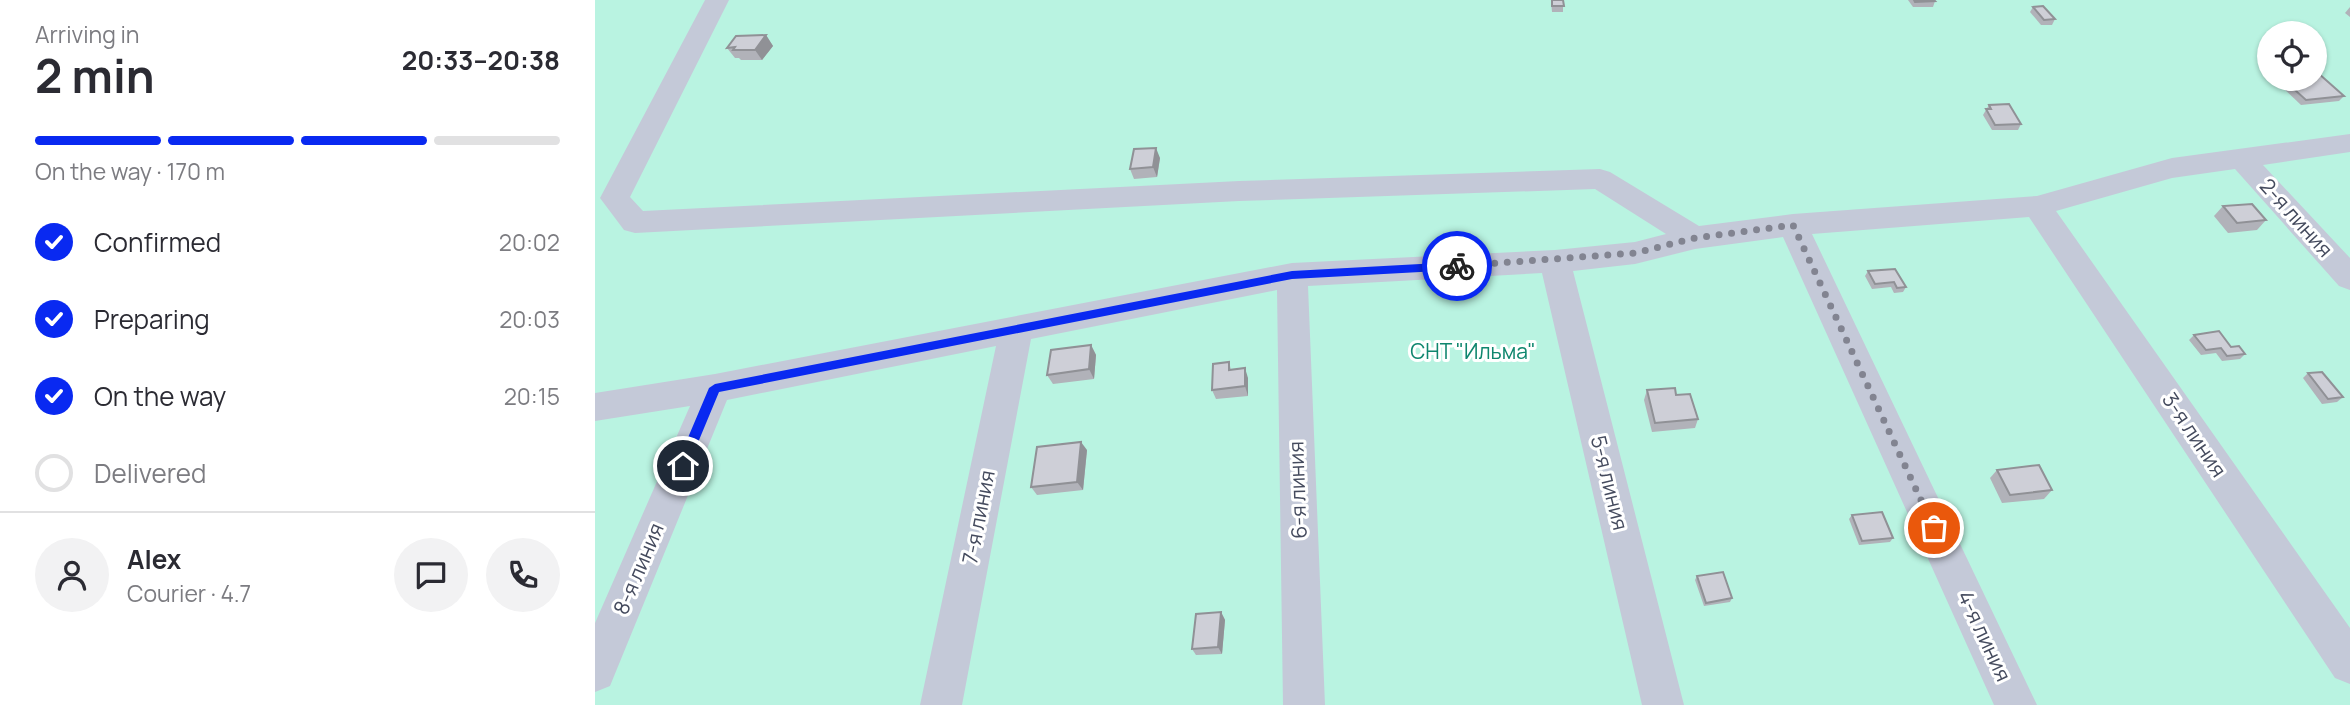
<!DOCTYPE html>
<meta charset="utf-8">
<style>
:root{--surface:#fff;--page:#f2f2f3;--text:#2b2b33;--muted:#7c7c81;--line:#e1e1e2;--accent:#0929f1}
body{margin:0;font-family:Manrope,sans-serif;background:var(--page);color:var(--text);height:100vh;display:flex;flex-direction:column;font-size:26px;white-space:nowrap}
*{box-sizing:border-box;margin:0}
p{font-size:23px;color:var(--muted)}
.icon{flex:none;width:38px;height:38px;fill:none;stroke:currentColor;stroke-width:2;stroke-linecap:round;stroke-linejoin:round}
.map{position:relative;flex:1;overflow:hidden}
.panel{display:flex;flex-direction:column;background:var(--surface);width:595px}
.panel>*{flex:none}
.controls{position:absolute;left:1662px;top:21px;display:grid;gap:14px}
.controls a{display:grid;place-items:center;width:70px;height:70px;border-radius:50%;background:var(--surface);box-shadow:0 2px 5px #0004;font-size:35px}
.pin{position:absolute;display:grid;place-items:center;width:60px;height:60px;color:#fff;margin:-30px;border:4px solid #fff;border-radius:50%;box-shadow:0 2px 7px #0007}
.courier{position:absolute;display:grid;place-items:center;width:70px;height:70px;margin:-35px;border:5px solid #0929f1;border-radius:50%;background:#fff;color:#222;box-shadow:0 2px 9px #0007}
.summary em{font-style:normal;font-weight:700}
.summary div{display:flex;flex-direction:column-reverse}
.summary{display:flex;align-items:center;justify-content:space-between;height:119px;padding:0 35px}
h1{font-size:46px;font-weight:700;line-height:52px}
.bar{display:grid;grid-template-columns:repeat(4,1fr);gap:10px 7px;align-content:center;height:84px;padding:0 35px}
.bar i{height:9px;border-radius:5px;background:var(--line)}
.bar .active{background:var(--accent)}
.bar p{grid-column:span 4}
.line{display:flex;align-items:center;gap:18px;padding:0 35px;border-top:2px solid var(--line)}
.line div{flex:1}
.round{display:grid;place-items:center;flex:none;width:74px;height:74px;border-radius:37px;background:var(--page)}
ol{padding:0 35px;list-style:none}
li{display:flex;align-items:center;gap:21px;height:77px}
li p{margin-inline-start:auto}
li .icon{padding:7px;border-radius:50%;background:var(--accent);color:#fff;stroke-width:4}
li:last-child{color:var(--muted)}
li i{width:38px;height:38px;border:4px solid var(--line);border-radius:50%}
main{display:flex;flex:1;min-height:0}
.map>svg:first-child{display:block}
</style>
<main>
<section class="panel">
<div class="summary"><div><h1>2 min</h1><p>Arriving in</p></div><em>20:33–20:38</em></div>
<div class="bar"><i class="active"></i><i class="active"></i><i class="active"></i><i></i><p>On the way · 170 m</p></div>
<ol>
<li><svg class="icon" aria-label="check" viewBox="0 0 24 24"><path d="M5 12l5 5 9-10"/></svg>Confirmed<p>20:02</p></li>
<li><svg class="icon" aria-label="check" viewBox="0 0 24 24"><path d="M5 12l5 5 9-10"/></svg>Preparing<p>20:03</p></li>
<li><svg class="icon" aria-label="check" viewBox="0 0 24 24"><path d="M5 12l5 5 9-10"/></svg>On the way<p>20:15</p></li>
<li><i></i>Delivered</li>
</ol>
<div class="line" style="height:126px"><a class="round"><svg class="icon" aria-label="person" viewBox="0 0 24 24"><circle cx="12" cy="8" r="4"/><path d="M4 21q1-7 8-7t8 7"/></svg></a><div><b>Alex</b><p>Courier · 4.7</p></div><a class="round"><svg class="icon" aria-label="chat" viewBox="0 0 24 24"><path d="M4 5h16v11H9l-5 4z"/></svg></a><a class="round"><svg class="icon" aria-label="phone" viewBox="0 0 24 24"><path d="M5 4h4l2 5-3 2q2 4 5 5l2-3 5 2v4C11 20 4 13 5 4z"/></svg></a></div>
</section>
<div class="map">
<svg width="1755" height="705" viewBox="0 0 1755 705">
<rect width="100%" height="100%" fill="#f2efef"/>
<!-- green -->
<path fill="#b9f3e1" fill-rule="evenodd" d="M 0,0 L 1755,0 L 1755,705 L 0,705 ZM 1675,33 L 1720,33 L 1720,79 L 1675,79 Z"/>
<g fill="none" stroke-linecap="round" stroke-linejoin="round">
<!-- minor -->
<path fill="#c4c9d8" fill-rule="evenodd" d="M 110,0 L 134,0 L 35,197 L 48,211 L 644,181 L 1005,169 L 1015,172 L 1104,226 L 1198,214 L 1442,196 L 1577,158 L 1755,134 L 1755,152 L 1668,165 L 1755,258 L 1755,290 L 1744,286 L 1640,169 L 1577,178 L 1461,211 L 1755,628 L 1755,684 L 1740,678 L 1434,217 L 1217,234 L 1442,705 L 1399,705 L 1188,237 L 1100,249 L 1040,264 L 978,271 L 1089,705 L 1047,705 L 947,273 L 713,286 L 730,705 L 688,705 L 682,290 L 436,339 L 367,705 L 325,705 L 401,346 L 132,400 L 15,686 L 0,692 L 0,623 L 95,406 L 0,421 L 0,393 L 120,374 L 697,263 L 960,250 L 1040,242 L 1071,234 L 1000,189 L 644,201 L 40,233 L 29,230 L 5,198 Z"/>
</g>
<!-- wall -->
<g fill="#b1b2b9">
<path d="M 956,0 L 968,0 L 968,12 L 957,12 Z"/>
<path d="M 1313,0 L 1339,0 L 1340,1 L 1338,7 L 1318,7 Z"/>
<path d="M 1438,7 L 1460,19 L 1457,25 L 1446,25 L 1435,12 Z"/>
<path d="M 1755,7 L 1755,17 L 1750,13 Z"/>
<path d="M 171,35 L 178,46 L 167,60 L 146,60 L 144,58 L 140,58 L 132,48 Z"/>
<path d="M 1693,79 L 1720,79 L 1749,96 L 1744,101 L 1706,105 L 1686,86 Z"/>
<path d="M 1394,105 L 1426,124 L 1423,130 L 1397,130 L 1388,115 Z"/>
<path d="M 565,158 L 562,177 L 539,179 L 535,169 Z"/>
<path d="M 1628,206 L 1671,220 L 1662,230 L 1633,233 L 1619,216 Z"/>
<path d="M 1273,271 L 1311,287 L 1308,292 L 1299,293 L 1296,287 L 1277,289 L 1270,276 Z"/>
<path d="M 1599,335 L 1636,347 L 1650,354 L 1645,359 L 1627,361 L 1621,353 L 1606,355 L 1594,340 Z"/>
<path d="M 496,345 L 501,355 L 499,379 L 458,384 L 452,375 Z"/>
<path d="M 634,362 L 636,370 L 653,378 L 653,396 L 621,399 L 617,390 Z"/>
<path d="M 1713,373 L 1748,397 L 1742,402 L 1727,404 L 1708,378 Z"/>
<path d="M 1052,390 L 1081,395 L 1103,419 L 1100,428 L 1057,432 L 1049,400 Z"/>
<path d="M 492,450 L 488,490 L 442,495 L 436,487 Z"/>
<path d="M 1402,470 L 1457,490 L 1449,499 L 1407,503 L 1395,478 Z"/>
<path d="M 1257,515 L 1298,538 L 1295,542 L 1264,545 L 1254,519 Z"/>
<path d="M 1102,576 L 1137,598 L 1135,602 L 1109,606 L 1100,580 Z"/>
<path d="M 626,612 L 630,620 L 627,654 L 601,655 L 597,649 Z"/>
</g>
<!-- shaded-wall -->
<g fill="#909196">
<path d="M 171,35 L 178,46 L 167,60 L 160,50 Z"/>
<path d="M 561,148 L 565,158 L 562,177 L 558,167 Z"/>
<path d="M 496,345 L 501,355 L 499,379 L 494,369 Z"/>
<path d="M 650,368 L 653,378 L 653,396 L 650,386 Z"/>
<path d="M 486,442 L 492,450 L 488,490 L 482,482 Z"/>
<path d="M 626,612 L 630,620 L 627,654 L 623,647 Z"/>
</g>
<!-- building -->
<g fill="#cecfd7" stroke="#909196" stroke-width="2">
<path d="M 957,0 L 968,0 L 969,6 L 957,6 Z"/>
<path d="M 1319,0 L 1339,0 L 1340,1 L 1320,2 Z"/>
<path d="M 1448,6 L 1460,19 L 1449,20 L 1438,7 Z"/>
<path d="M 171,35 L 160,50 L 138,50 L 140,47 L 132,48 L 141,36 Z"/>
<path d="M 1720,73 L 1723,73 L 1749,96 L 1711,100 L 1690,81 L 1699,80 L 1698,79 L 1720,79 Z"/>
<path d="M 1414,104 L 1426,124 L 1400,125 L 1391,109 L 1396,109 L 1394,105 Z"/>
<path d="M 561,148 L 558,167 L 535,169 L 539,149 Z"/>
<path d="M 1657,204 L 1671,220 L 1642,223 L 1628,206 Z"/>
<path d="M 1300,269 L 1311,287 L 1302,288 L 1299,282 L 1280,284 L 1273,271 Z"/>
<path d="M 1624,331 L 1636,347 L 1644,346 L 1650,354 L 1632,356 L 1626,348 L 1611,350 L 1599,335 Z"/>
<path d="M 496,345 L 494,369 L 452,375 L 456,350 Z"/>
<path d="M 634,362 L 634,370 L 650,368 L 650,386 L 617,390 L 618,364 Z"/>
<path d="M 1727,372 L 1748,397 L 1733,399 L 1713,373 Z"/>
<path d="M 1080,388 L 1081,395 L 1095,394 L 1103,419 L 1060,423 L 1052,390 Z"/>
<path d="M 486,442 L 482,482 L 436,487 L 442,447 Z"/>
<path d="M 1444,465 L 1457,490 L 1415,495 L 1402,470 Z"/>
<path d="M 1287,512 L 1298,538 L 1267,541 L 1257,515 Z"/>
<path d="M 1128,572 L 1137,598 L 1111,603 L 1102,576 Z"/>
<path d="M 626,612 L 623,647 L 597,649 L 601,614 Z"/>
</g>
<!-- route -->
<path fill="#0929f1" d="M 862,262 L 867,266 L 862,270 L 697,279 L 124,392 L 92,469 L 83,469 L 81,466 L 114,388 L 120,384 L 697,271 Z"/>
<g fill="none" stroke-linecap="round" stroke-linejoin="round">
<!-- done -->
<path stroke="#828491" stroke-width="7" stroke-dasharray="0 12.6" d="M 862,266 L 1040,253 L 1100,238 L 1198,225 L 1339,528"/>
</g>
<g text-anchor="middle" stroke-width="6" stroke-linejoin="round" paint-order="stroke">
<!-- street labels -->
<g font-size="21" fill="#454b5e" stroke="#fff">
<text transform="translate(1701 218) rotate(48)" y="7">2-я линия</text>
<text transform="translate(1599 435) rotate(56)" y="7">3-я линия</text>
<text transform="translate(1014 483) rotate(76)" y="7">5-я линия</text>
<text transform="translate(703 490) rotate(-92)" y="7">6-я линия</text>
<text transform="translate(384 517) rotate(-79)" y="7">7-я линия</text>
<text transform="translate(44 569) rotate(-67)" y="7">8-я линия</text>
<text transform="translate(1389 636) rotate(65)" y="7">4-я линия</text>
</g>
<!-- park labels -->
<g font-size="21" fill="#0f866e" stroke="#fff">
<text x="878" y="359">СНТ "Ильма"</text>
</g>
</g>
</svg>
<div class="controls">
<a><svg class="icon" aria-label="locate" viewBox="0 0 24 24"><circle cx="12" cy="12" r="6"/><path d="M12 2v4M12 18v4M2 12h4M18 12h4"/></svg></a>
</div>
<div class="pin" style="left:1339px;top:528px;background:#ea580c"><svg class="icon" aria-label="bag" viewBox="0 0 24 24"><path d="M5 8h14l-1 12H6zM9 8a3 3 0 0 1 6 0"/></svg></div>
<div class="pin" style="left:88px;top:466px;background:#1f2937"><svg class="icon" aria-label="home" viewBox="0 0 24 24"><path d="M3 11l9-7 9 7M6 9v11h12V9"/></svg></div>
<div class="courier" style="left:862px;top:266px"><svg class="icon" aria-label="bike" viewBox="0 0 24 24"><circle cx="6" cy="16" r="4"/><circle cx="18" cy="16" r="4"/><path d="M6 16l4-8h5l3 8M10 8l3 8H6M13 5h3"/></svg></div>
</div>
</main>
